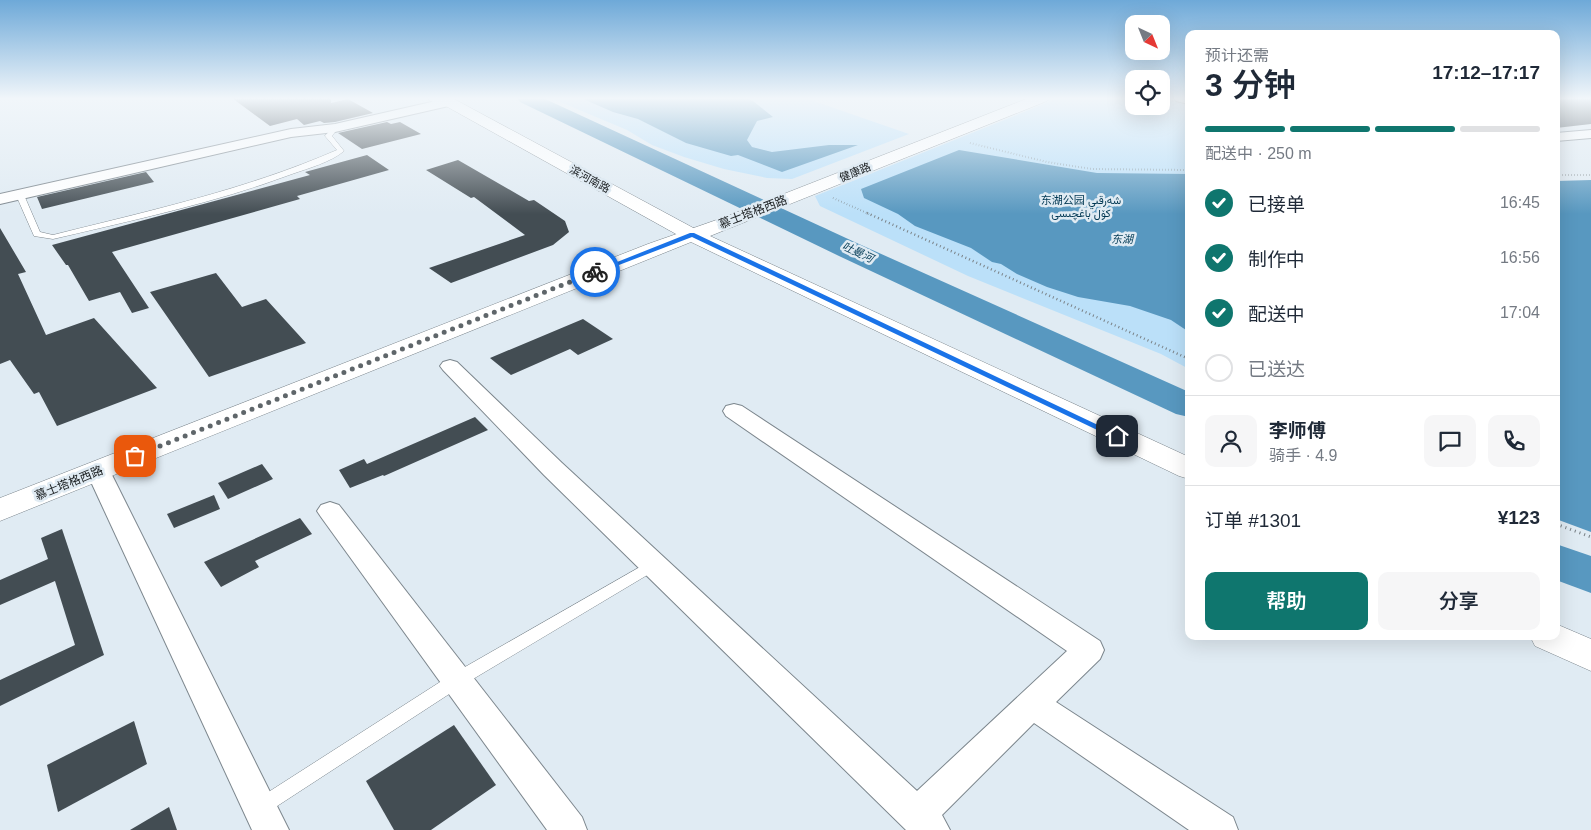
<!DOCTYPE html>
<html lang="zh">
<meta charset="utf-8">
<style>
:root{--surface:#fff;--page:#f6f6f7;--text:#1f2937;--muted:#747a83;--line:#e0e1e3;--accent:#0f766e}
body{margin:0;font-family:Helvetica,Vazirmatn,"Noto Sans SC",sans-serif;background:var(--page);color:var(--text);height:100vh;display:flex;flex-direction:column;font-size:19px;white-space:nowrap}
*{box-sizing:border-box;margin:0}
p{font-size:16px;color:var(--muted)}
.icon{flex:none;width:28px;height:28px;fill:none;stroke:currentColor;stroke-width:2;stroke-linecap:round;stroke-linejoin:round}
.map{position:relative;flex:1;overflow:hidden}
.drawer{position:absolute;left:1185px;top:30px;width:375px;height:610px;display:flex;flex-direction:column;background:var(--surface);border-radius:10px;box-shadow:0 5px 20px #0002}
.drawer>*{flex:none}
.needle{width:32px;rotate:137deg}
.buttons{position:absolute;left:1125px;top:15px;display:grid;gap:10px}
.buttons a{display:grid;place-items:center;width:45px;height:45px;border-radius:10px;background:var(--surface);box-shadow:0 5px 20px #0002;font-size:25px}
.pin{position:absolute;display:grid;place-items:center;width:42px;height:42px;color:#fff;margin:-21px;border-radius:10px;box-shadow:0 2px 8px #0006}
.courier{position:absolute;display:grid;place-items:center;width:50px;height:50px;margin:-25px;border:4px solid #1a73e8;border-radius:50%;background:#fff;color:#222;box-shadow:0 1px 6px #0007}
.overview em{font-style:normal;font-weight:600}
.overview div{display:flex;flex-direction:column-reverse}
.overview{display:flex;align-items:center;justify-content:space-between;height:85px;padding:0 20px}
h1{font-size:32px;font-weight:600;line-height:38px}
.bar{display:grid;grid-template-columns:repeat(4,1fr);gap:8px 5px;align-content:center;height:60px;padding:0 20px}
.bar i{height:6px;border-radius:4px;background:var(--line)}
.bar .active{background:var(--accent)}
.bar p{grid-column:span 4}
.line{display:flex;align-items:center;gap:12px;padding:0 20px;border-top:1px solid var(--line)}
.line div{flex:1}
.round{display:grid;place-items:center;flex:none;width:52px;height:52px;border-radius:10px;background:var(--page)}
ol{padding:0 20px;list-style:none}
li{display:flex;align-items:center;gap:15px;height:55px}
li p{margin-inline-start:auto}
li .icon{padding:5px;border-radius:50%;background:var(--accent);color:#fff;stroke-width:4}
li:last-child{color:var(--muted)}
li i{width:28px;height:28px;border:2px solid var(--line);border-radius:50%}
.button{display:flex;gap:10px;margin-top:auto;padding:10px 20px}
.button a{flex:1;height:58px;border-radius:10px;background:var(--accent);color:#fff;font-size:20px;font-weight:600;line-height:58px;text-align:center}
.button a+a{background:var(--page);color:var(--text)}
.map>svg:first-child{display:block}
</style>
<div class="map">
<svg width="1591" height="830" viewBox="0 0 1591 830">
<rect width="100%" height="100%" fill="#e0ebf3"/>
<!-- green -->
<g fill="#bbe0f9">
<path d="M 551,98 L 805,98 L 909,134 L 792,179 L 767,178 L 724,169 L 684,157 L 652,145 L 627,130 Z"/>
<path d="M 1059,98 L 1134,98 L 1134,106 L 1161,106 L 1161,98 L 1189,104 L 1189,369 L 1161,354 L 968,276 L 820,206 L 815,196 Z"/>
</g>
<!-- water -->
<g fill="#5898c0">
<path d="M 581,98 L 745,98 L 753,101 L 773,117 L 757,121 L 747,140 L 752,147 L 772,152 L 829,145 L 858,145 L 782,172 L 738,155 L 731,156 L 686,143 L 638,119 L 613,112 Z"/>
<path d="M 959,150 L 1097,173 L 1189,174 L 1189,332 L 1171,320 L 1130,306 L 1078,297 L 1047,287 L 1017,274 L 1001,264 L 992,262 L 971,248 L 915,226 L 898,214 L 864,198 L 861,189 Z"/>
<path d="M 1591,180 L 1591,532 L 1556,519 L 1556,181 Z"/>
</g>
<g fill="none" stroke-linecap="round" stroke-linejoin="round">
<!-- river -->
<g fill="#5898c0" fill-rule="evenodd">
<path d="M 517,98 L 543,98 L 859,244 L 1189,392 L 1189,417 L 1176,414 L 839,256 L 520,102 Z"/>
<path d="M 1556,544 L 1591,556 L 1591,593 L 1556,580 Z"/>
</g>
</g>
<!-- building -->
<g fill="#434d53">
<path d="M 232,98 L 331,98 L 331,103 L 348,99 L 373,113 L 335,122 L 324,123 L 320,121 L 304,125 L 297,119 L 270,126 Z"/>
<path d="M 1556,98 L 1591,98 L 1591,124 L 1556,128 Z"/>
<path d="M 387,122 L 391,124 L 400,122 L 421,134 L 362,149 L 338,133 Z"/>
<path d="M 367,155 L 389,170 L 297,196 L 300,199 L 112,252 L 149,308 L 132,313 L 120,292 L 89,301 L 68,265 L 66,265 L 52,245 L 310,175 L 305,172 Z"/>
<path d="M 458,160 L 529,201 L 534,200 L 565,221 L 569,232 L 553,245 L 451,283 L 429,268 L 525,235 L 474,197 L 471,198 L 426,170 Z"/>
<path d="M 146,172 L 154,182 L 42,209 L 37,197 Z"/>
<path d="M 0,228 L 26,272 L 18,274 L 46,335 L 94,318 L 157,388 L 57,426 L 39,392 L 34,394 L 10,360 L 0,364 Z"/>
<path d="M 216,273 L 242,307 L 266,299 L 306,343 L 209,377 L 150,292 Z"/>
<path d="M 583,319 L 613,339 L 578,355 L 570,349 L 511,375 L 490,358 Z"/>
<path d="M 475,417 L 488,430 L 384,476 L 383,475 L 350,488 L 339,470 L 364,459 L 367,464 Z"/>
<path d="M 262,464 L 273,479 L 228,499 L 218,483 Z"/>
<path d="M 214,495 L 220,509 L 174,528 L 167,514 Z"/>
<path d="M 300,518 L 312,534 L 255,561 L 259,567 L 221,587 L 204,562 Z"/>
<path d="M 62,529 L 104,655 L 0,706 L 0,680 L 75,645 L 55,581 L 0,605 L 0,580 L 48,559 L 41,538 Z"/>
<path d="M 134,721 L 147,764 L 58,812 L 47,765 Z"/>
<path d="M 454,725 L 496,785 L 431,830 L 394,830 L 366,781 Z"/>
<path d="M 169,807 L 177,830 L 130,830 Z"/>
</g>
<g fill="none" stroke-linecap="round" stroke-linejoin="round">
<!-- service casing -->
<g stroke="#7c868d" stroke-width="1">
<g id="service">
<path d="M 333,127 L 338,128 L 332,136 L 344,151 C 331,162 309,168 292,174 C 215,203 133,220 53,239 L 34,236 L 16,195 L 20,193 L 24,195 L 40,232 L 53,235 C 149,211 245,190 337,150 L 325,136 Z"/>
<path d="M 654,559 L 659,560 L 661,564 L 659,568 L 463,685 L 268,812 L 262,815 L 256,812 L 253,806 L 256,800 L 451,675 Z"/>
</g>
</g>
<!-- minor casing -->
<g stroke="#7c868d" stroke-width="2">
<g id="minor">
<path d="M 449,98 L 453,99 L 455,102 L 453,105 L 335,132 L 291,137 L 0,204 L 0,194 L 291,129 L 335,124 Z"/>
<path d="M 1174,98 L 1189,98 L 1189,104 L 1176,101 Z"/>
<path d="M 1591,130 L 1591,138 L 1556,141 L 1556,133 Z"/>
<path d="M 450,360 L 457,362 L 562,463 L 917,791 L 1067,651 L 726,416 L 723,411 L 726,406 L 734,404 L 742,406 L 1100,641 L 1104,650 L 1100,659 L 1056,702 L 1233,817 L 1238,830 L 1189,830 L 1034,723 L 942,815 L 950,830 L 906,830 L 544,475 L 443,370 L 440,366 L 443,362 Z"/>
<path d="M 98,463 L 107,465 L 110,471 L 289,830 L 252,830 L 86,471 L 89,465 Z"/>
<path d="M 330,502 L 339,505 L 582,817 L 587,830 L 547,830 L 321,517 L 317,511 L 321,505 Z"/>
</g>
</g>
<!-- tertiary casing -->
<g stroke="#7c868d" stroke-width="1">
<path id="tertiary" d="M 428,98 L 454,99 L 699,231 L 702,235 L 699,239 L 692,241 L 685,239 L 444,105 L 430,101 Z"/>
</g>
<!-- secondary casing -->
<g stroke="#7c868d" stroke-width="1">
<g id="secondary">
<path d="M 1029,98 L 1049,98 L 1047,101 L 710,236 L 1189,457 L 1189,479 L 1179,476 L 691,242 L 0,521 L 0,498 L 648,244 L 725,217 Z"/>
<path d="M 1556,624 L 1591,639 L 1591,671 L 1535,646 L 1530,636 L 1556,636 Z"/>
</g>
</g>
<!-- path-far2 -->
<g stroke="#7b8388" stroke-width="2" stroke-dasharray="0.5 2.5" stroke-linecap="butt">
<path d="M 970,143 L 1047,162 L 1092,169 L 1189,170"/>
<path d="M 1556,175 L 1591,175"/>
<path d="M 833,198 L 869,214"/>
</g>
<!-- path-far1 -->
<path stroke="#7b8388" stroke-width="2.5" stroke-dasharray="1 3" stroke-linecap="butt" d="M 867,213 L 1189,359"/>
<!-- path -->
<path stroke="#7b8388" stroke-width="3" stroke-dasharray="1 4" stroke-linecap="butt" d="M 1556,524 L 1591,537"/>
<!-- service -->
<use href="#service" fill="#fff" fill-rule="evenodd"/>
<!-- minor -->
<use href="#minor" fill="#fff" fill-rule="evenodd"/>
<!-- tertiary -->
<use href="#tertiary" fill="#fff" fill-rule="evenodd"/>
<!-- secondary -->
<use href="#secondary" fill="#fff" fill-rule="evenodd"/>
</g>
<!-- sky -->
<linearGradient id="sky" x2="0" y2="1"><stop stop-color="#6ea9d8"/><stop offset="0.46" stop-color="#f1f6fa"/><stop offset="1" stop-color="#f1f6fa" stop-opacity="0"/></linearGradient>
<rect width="1591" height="214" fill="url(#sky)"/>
<!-- route -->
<path fill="#1a73e8" d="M 690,233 L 694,233 L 1121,436 L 1120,438 L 1114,438 L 692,237 L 598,273 L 592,272 Z"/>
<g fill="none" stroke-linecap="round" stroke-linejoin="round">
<!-- done -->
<path stroke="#5f666a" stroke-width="5" stroke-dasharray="0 9" d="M 135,456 L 595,272"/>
</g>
<g text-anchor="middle" stroke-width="5" stroke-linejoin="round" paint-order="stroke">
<!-- far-street labels -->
<g font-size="11" fill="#1a1e20" stroke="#e0ebf3">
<text transform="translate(855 172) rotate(-22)" y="4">健康路</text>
<text transform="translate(590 179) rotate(29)" y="4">滨河南路</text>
</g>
<!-- far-park labels -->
<g font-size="11" fill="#003752" stroke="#e0ebf3">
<text x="1081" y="204">东湖公园 شەرقىي<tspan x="1081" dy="13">كۆل باغچىسى</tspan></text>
</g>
<!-- far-water labels -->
<g font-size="11" font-style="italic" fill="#013954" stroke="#e0ebf3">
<text x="1122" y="243">东湖</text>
<text transform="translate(858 252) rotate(25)" y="4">吐曼河</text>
</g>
<!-- street labels -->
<g font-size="12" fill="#1a1e20" stroke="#e0ebf3">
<text transform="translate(753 212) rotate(-21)" y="4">慕士塔格西路</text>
<text transform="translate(69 483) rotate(-22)" y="4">慕士塔格西路</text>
</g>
</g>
</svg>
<div class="buttons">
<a><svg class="needle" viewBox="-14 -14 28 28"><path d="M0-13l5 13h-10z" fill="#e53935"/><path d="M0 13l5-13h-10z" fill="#747a83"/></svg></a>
<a><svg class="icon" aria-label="locate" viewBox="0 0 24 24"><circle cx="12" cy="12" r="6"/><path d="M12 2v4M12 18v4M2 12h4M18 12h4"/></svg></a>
</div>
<div class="pin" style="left:135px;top:456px;background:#ea580c"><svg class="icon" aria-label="bag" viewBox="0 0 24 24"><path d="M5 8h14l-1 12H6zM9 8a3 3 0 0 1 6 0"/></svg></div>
<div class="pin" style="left:1117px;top:436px;background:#1f2937"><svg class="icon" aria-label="home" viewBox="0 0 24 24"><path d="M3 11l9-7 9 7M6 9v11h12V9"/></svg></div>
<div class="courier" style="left:595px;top:272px"><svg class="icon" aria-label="bike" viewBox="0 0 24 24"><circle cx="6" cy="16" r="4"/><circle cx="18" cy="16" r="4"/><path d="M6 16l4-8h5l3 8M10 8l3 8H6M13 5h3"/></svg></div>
<section class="drawer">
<div class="overview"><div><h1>3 分钟</h1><p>预计还需</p></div><em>17:12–17:17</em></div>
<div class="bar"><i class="active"></i><i class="active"></i><i class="active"></i><i></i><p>配送中 · 250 m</p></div>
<ol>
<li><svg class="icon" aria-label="check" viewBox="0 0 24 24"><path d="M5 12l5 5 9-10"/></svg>已接单<p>16:45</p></li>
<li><svg class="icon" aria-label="check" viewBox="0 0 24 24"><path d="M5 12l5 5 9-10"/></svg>制作中<p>16:56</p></li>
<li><svg class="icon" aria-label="check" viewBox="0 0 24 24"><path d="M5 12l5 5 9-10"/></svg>配送中<p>17:04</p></li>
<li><i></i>已送达</li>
</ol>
<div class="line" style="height:90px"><a class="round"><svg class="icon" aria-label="person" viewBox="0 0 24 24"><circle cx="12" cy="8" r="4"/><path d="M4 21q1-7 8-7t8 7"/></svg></a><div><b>李师傅</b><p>骑手 · 4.9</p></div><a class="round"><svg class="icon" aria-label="chat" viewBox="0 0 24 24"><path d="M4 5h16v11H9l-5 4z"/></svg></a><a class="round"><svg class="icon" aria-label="phone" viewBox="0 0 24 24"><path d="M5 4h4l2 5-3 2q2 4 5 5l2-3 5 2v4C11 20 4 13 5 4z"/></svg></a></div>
<div class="line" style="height:65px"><div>订单 #1301</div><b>¥123</b></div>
<div class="button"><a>帮助</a><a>分享</a></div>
</section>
</div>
